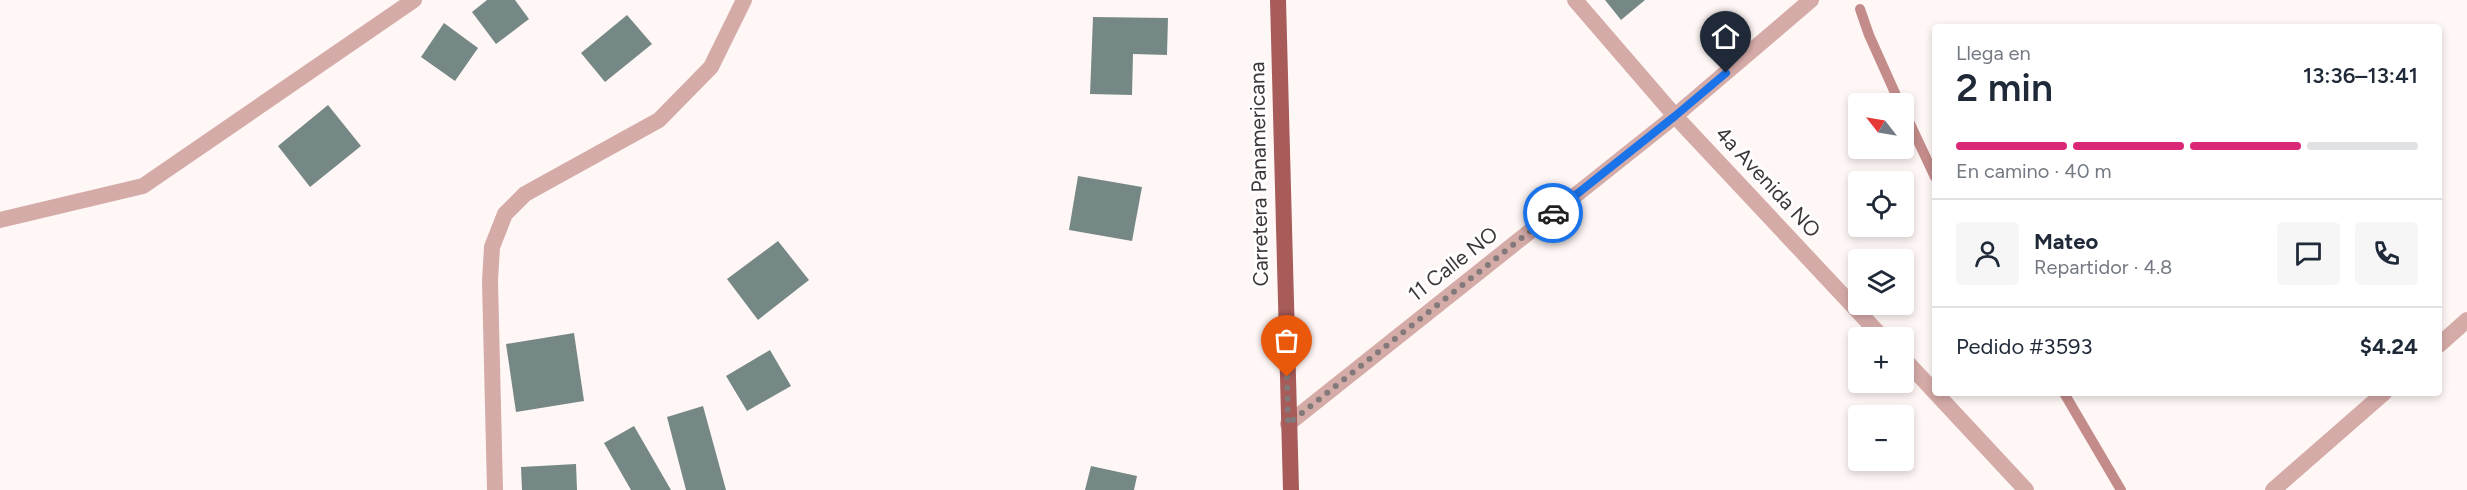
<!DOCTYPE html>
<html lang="es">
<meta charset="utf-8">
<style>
:root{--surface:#fff;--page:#f6f6f7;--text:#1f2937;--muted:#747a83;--line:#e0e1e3;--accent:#db2777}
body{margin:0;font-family:Figtree,sans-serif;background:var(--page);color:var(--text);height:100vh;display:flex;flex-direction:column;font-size:22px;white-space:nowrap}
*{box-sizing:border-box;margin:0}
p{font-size:20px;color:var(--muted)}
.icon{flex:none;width:33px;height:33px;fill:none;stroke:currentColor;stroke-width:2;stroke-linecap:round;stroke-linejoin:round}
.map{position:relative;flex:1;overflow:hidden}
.drawer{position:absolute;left:1932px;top:24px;width:510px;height:372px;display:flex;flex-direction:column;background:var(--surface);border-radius:6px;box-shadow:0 3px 9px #0003}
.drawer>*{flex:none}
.needle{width:39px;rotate:301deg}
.controls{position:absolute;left:1848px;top:93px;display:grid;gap:12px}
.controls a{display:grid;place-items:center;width:66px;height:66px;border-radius:6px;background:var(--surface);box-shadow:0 3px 9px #0003;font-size:30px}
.pin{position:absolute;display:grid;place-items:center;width:51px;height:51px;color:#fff;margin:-62px -26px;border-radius:50% 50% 50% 0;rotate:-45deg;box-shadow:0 0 6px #0007}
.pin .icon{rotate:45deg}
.courier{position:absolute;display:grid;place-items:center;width:60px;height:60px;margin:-30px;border:4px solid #1a73e8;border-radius:50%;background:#fff;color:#222;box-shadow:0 2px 8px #0007}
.overview em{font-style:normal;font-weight:600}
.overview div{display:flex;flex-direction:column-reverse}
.overview{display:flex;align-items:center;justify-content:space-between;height:102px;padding:0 24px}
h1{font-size:39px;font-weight:600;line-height:45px}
.bar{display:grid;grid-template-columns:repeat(4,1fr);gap:9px 6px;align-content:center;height:72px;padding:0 24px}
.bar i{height:8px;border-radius:4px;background:var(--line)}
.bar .current{background:var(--accent)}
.bar p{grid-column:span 4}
.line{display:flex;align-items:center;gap:15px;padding:0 24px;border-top:2px solid var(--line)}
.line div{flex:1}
.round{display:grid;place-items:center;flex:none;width:63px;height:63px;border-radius:6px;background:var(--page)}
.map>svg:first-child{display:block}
</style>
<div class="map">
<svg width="2467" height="490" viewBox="0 0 2467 490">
<rect width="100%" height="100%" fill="#fff7f6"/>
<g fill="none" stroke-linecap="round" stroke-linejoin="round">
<!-- stream -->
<g stroke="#c38c8a" stroke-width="10">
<path d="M 1860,9 L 1869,35 L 1900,104"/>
<path d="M 1904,111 L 1935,177"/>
<path d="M 2064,393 L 2121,490"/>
</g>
</g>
<!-- building -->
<g fill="#768885">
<path d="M 487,0 L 515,0 L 529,19 L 496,44 L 472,12 Z"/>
<path d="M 1605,0 L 1645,0 L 1621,20 Z"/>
<path d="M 627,15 L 652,44 L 605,82 L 581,53 Z"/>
<path d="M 1093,17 L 1168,18 L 1167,55 L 1133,54 L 1132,95 L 1090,94 Z"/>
<path d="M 444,23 L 478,48 L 455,81 L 421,57 Z"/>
<path d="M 328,105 L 361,146 L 310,187 L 278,146 Z"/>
<path d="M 1078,176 L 1142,187 L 1132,241 L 1069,230 Z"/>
<path d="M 778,241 L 809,280 L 758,320 L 727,279 Z"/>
<path d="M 574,333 L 584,401 L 516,412 L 506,344 Z"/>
<path d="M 770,350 L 791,386 L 747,411 L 726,376 Z"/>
<path d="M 703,406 L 726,490 L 686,490 L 667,417 Z"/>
<path d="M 634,426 L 671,490 L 631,490 L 604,443 Z"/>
<path d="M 576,464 L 577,490 L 522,490 L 521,467 Z"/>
<path d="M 1091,466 L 1137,476 L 1134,490 L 1085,490 Z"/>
</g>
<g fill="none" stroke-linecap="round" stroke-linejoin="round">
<!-- minor -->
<g stroke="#d5aba8" stroke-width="16">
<path d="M 1575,0 L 1675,116 L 1883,338"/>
<path d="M 0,220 L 143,186 L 414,0"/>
<path d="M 2439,345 L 2467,320"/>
<path d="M 1904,359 L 2026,490"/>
<path d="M 1288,424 L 1675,116 L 1811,0"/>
<path d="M 495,490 L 490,281 L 492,247 L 505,214 L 525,194 L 659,120 L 711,67 L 744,0"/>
<path d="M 2273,490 L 2384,393"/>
</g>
<!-- trunk -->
<path stroke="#a85c5a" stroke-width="16" d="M 1278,0 L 1291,490"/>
</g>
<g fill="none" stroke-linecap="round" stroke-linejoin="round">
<!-- done -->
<path stroke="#827a7a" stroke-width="6" stroke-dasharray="0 10.8" d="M 1287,377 L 1288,424 L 1553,213"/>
<!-- route -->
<path stroke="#1a73e8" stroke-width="8" d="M 1553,213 L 1675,116 L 1726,73"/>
</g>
<g text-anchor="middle" stroke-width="5" stroke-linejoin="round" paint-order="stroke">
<!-- street labels -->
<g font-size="21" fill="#3f3737" stroke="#fff">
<text transform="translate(1259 174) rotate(-91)" y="7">Carretera Panamericana</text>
<text transform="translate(1768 182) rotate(47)" y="7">4a Avenida NO</text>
<text transform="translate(1453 264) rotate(-38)" y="7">11 Calle NO</text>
</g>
</g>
</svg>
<div class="controls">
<a><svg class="needle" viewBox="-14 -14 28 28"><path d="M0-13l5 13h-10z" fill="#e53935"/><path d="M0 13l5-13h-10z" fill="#747a83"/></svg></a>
<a><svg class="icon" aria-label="locate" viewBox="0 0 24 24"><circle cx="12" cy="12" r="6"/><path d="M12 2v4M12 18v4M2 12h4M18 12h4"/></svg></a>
<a><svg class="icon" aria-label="layers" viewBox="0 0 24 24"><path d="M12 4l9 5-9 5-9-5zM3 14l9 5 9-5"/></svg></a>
<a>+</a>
<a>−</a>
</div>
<div class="pin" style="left:1287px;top:377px;background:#ea580c"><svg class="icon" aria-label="bag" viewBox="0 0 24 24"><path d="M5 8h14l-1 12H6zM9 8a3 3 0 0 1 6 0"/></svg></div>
<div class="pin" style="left:1726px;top:73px;background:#1f2937"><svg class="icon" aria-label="home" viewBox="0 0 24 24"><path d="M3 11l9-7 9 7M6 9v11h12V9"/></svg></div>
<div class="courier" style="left:1553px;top:213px"><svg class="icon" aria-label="car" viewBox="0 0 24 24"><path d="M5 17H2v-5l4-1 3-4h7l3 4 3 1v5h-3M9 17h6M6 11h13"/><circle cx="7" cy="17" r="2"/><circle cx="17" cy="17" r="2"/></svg></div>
<section class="drawer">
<div class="overview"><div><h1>2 min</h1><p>Llega en</p></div><em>13:36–13:41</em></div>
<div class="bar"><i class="current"></i><i class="current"></i><i class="current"></i><i></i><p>En camino · 40 m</p></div>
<div class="line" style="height:108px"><a class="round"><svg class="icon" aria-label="person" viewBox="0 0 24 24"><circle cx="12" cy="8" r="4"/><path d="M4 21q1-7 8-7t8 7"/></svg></a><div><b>Mateo</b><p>Repartidor · 4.8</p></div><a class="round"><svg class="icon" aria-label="chat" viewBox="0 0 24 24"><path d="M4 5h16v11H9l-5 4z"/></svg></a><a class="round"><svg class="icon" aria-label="phone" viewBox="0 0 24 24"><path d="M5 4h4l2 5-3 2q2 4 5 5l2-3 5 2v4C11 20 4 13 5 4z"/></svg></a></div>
<div class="line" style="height:78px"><div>Pedido #3593</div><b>$4.24</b></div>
</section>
</div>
